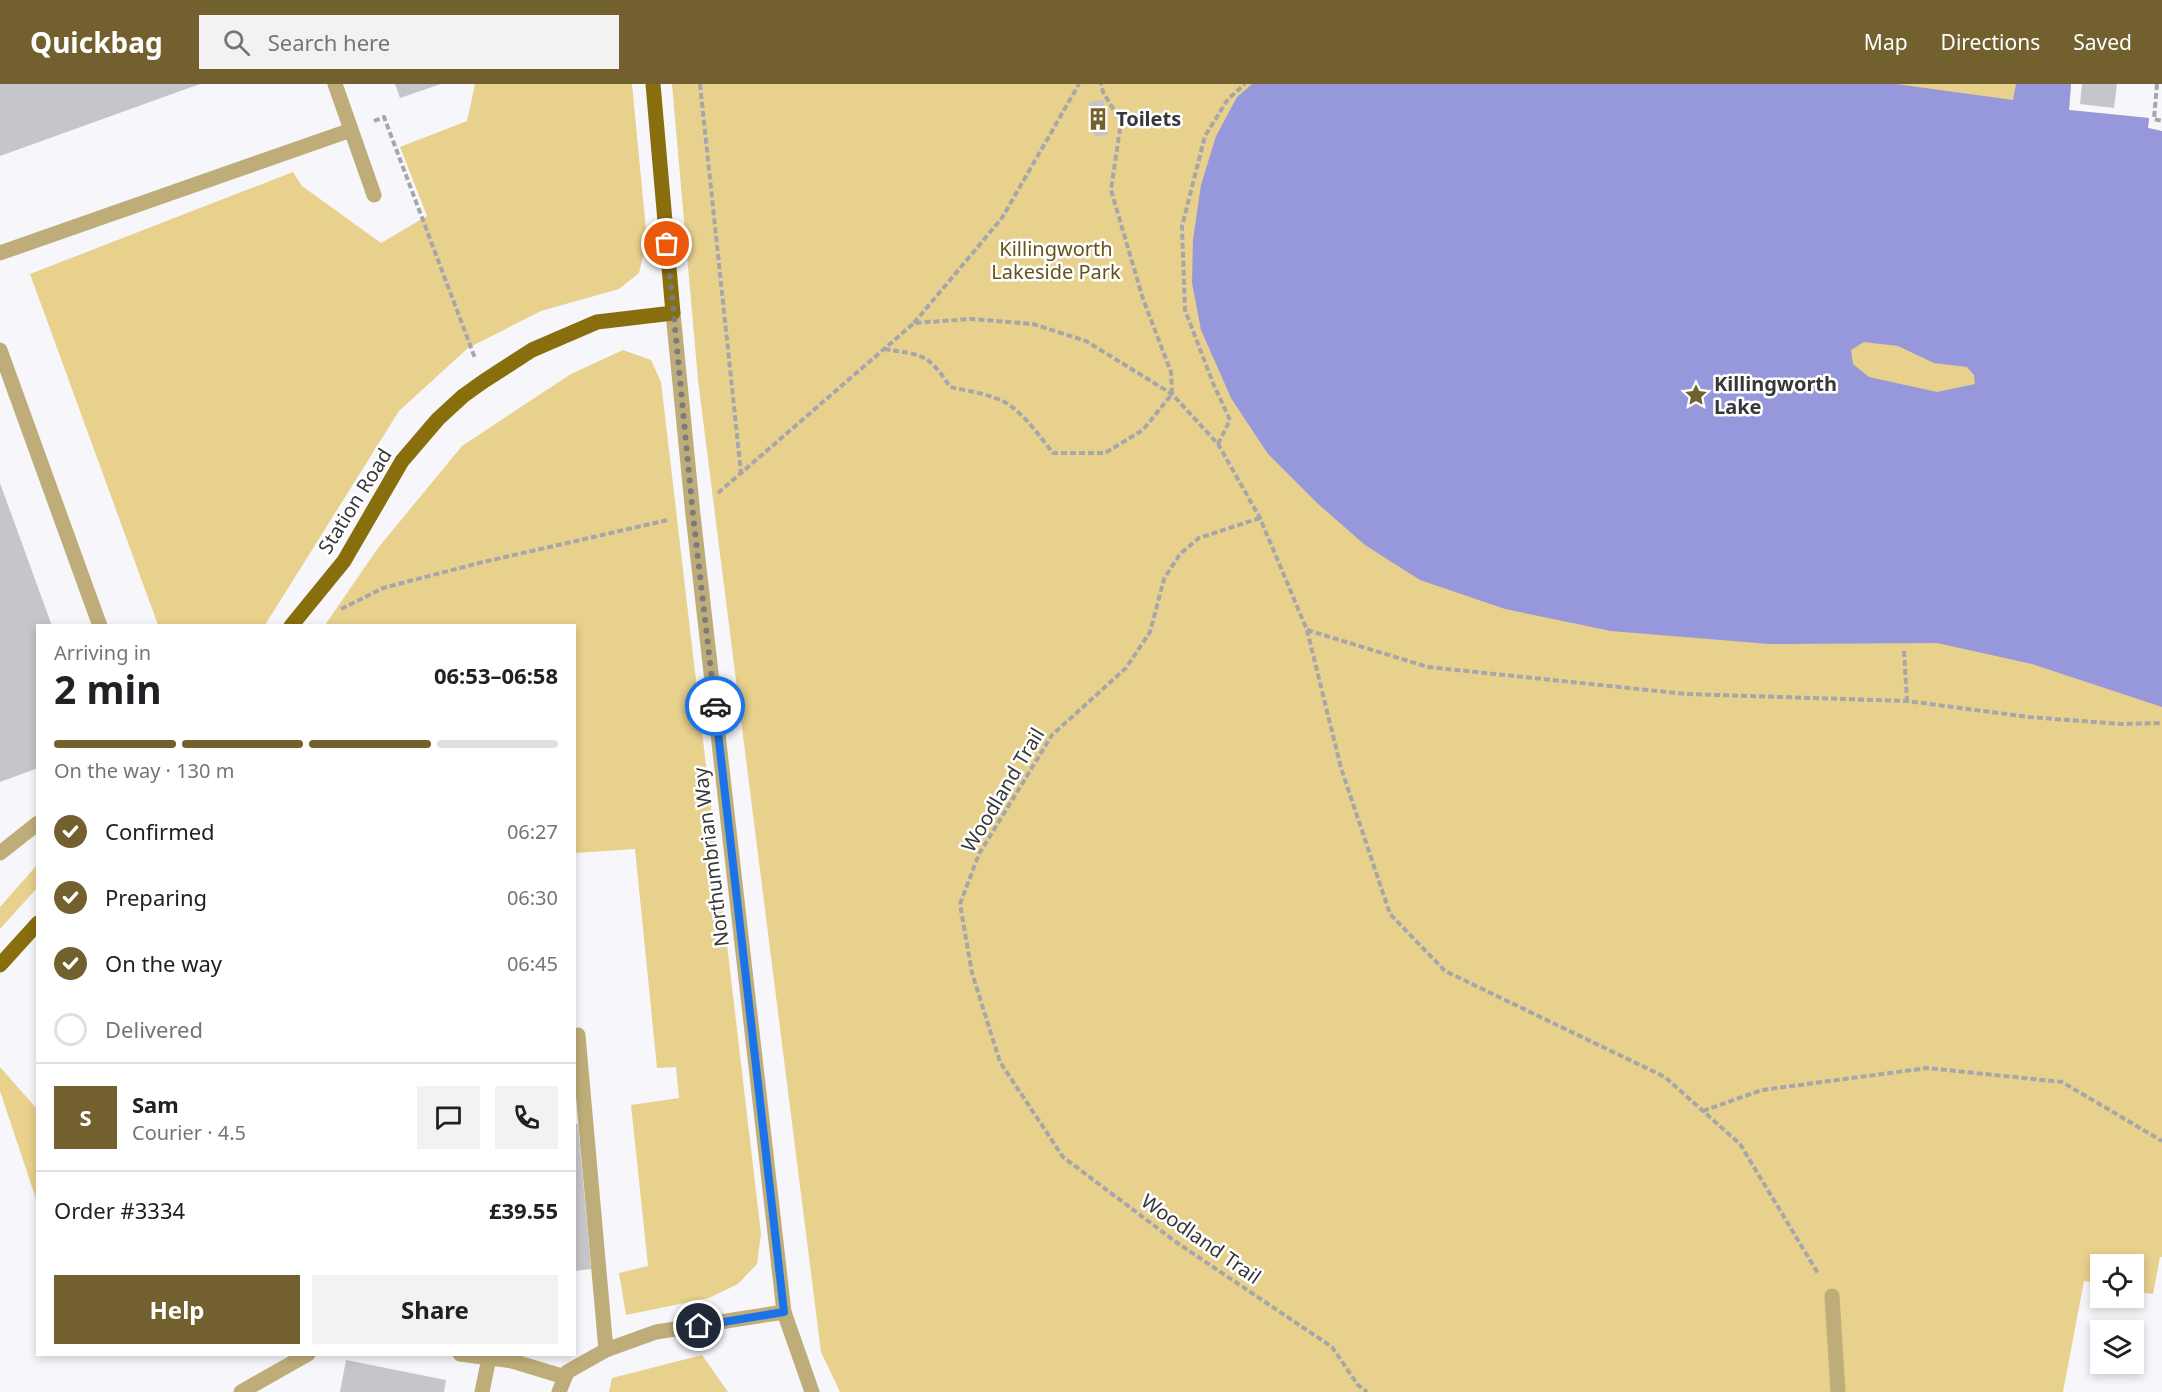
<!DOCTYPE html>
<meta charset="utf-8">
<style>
:root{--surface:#fff;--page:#f2f2f2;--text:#202124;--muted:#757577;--line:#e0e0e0;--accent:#72612f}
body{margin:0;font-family:"Noto Sans",sans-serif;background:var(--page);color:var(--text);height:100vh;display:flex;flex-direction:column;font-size:22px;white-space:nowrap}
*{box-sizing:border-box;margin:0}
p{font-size:20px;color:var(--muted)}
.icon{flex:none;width:33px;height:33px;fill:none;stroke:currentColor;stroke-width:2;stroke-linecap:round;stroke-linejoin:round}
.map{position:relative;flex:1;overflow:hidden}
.panel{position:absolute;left:36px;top:540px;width:540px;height:732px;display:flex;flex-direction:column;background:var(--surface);border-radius:0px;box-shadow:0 3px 9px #0003}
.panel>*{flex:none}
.fabs{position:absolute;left:2090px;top:1170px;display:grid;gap:12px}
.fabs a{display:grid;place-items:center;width:54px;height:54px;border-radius:0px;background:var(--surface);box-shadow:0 3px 9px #0003;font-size:30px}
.pin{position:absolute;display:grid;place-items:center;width:51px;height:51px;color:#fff;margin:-26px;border:3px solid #fff;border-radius:50%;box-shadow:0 2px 6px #0007}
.courier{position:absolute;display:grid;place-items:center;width:60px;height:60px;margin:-30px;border:4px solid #1a73e8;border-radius:50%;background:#fff;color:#222;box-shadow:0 2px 8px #0007}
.overview em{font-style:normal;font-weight:700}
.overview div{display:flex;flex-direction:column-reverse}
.overview{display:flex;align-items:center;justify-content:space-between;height:102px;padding:0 18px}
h1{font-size:39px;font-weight:700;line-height:45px}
.bar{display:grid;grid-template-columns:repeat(4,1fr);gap:9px 6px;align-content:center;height:72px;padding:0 18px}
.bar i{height:8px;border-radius:4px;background:var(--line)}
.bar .selected{background:var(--accent)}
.bar p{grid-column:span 4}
.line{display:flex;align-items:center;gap:15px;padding:0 18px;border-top:2px solid var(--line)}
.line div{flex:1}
.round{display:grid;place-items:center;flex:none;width:63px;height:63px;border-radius:0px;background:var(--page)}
ol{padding:0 18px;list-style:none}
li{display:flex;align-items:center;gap:18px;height:66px}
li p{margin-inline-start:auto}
li .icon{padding:6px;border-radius:50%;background:var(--accent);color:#fff;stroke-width:4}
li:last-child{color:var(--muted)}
li i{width:33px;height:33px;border:3px solid var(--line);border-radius:50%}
.primary-button{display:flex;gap:12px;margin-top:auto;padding:12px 18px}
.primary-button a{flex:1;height:69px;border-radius:0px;background:var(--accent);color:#fff;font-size:24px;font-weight:700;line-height:69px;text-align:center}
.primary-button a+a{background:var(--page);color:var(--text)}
header{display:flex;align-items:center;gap:36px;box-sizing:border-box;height:84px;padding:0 30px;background:var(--accent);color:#fff}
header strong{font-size:28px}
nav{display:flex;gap:33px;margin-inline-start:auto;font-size:21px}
.search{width:420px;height:54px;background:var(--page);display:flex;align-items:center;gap:15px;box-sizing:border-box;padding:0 21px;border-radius:0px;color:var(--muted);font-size:22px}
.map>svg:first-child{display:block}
</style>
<header>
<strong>Quickbag</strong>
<div class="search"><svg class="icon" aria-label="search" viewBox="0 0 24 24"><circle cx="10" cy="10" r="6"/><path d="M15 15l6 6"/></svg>Search here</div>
<nav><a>Map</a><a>Directions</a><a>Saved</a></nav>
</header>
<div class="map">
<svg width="2162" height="1308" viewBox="0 0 2162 1308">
<rect width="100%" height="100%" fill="#f7f7fb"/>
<!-- green -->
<g fill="#e8d08d">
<path d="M 475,0 L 632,0 L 647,156 L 639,189 L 619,205 L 541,227 L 468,264 L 399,327 L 265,541 L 158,541 L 30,190 L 293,88 L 302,102 L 381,159 L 427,132 L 400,63 L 467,37 Z"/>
<path d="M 672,0 L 2071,0 L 2069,26 L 2149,34 L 2148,44 L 2162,47 L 2162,1173 L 2160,1173 L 2153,1210 L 2133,1207 L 2133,1180 L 2100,1180 L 2100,1200 L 2084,1197 L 2063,1308 L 840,1308 L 821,1268 L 698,296 Z"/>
<path d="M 623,266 L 651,276 L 661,298 L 761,1150 L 757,1180 L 738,1200 L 709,1214 L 626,1231 L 619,1189 L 648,1182 L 631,1021 L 679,1014 L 676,983 L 657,984 L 635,765 L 575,769 L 574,542 L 325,541 L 378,464 L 462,362 L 571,290 Z"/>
<path d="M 37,781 L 37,804 L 0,845 L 0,823 Z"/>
<path d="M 0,983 L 37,1025 L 37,1118 L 0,1007 Z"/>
<path d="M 702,1271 L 728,1308 L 609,1308 L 612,1294 Z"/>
</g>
<!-- water -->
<path fill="#9798dc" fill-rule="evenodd" d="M 1252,0 L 1896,0 L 2013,16 L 2016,0 L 2071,0 L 2069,26 L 2149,34 L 2148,44 L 2162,47 L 2162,623 L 2032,580 L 1937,559 L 1769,560 L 1611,547 L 1505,525 L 1420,496 L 1365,461 L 1317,419 L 1268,370 L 1231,314 L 1201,246 L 1192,199 L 1193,155 L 1201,101 L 1216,52 L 1237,13 ZM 1864,258 L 1898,262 L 1934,279 L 1967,283 L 1974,291 L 1975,300 L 1937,308 L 1869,293 L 1853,280 L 1851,266 Z"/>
<!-- building -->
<g fill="#c6c6ca">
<path d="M 0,0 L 200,0 L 0,72 Z"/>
<path d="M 395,0 L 441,0 L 400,14 Z"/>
<path d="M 2082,0 L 2117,0 L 2114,24 L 2080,20 Z"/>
<path d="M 1103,16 L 1108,51 L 1094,53 L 1089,18 Z"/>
<path d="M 0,399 L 52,542 L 38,542 L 38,684 L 0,698 Z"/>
<path d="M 574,1040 L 578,1040 L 591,1185 L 574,1187 Z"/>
<path d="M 346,1276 L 446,1296 L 444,1308 L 340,1308 Z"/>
</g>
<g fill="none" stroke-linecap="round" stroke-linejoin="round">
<!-- path -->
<g stroke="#a7a7ab" stroke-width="4" stroke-dasharray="6 3" stroke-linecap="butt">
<path d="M 700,0 L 741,389"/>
<path d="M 2157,0 L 2154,35 L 2162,37"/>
<path d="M 374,37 L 384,33 L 475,274"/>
<path d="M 914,239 L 1002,134 L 1079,0"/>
<path d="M 884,265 C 922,271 928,269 950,303 C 968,307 992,310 1008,320 C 1026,332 1040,353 1053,369 L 1105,369 L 1143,346 L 1172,310 L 1171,288 L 1143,215 L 1111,106 L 1121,38 L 1103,8 L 1101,0"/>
<path d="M 1218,360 L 1230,336 L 1213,299 L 1185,226 L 1182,142 L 1205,52 L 1228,15 L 1245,0"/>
<path d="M 718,409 L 914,239 L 971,235 L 1033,240 L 1086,257 L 1172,310 L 1218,360 L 1260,434 L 1307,546 L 1428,583 L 1686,610 L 1907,617 L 2029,633 L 2121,640 L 2162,639"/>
<path d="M 1260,434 L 1199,454 L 1180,470 L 1164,495 L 1150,548 L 1126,584 L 1052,651 L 979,770 L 960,820 L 972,889 L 1000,978 L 1063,1073 L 1176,1158 L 1332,1263 L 1358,1301 L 1367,1308"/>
<path d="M 341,525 L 383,504 L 479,479 L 668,436"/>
<path d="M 1307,546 L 1341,684 L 1390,830 L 1445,887 L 1665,993 L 1740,1060 L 1819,1191"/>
<path d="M 1904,567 L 1907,617"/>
<path d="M 1703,1027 L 1762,1006 L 1927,984 L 2062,998 L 2162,1057"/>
</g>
<!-- minor -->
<g stroke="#bfad79" stroke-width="15">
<path d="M 335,0 L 374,111"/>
<path d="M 0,169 L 351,46"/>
<path d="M 673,229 L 693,431 L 784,1228 L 812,1308"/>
<path d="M 0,266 L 100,542"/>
<path d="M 0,769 L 38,739"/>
<path d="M 574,952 L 578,951 L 606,1266"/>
<path d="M 1832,1212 L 1838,1308"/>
<path d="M 460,1270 L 512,1277 L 565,1293"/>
<path d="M 241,1308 L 308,1270"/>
<path d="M 482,1308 L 489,1274"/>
<path d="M 559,1308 L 567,1288 L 606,1266 L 656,1248 L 784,1228"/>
</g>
<!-- major -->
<g stroke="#896e0d" stroke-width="15">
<path d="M 291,542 L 344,477 L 402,377 L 438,335 L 463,312 L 484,297 L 532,266 L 597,238 L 673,229 L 653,0"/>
<path d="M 0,881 L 38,839"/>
</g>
</g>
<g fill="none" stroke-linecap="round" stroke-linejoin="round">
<!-- done -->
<path stroke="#7b7b7e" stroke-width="6" stroke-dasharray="0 10.8" d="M 667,160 L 693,431 L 715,622"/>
<!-- route -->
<path stroke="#1a73e8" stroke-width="8" d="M 699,1242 L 784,1228 L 715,622"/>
</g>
<!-- icons -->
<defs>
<g id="building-bare" transform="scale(1.8)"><path d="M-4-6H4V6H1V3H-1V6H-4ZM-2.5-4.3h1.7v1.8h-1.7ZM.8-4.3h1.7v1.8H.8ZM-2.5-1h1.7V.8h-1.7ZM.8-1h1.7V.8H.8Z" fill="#72612f" stroke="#fff" stroke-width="2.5" paint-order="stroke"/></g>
<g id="sight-bare" transform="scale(1.8)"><path d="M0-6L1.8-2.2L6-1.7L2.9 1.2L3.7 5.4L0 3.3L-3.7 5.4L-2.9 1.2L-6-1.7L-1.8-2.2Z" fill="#72612f" stroke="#fff" stroke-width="2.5" paint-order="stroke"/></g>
</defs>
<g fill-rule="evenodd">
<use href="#building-bare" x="1098" y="35"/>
<use href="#sight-bare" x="1696" y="311"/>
</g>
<g text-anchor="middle" stroke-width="5" stroke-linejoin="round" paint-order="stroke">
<!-- poi labels -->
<g font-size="20" font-weight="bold" fill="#38383a" stroke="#fff" text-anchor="start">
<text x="1116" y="42">Toilets</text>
<text x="1714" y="307">Killingworth<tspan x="1714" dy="23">Lake</tspan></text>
</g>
<!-- park labels -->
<g font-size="20" fill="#65531b" stroke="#fff">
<text x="1056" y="172">Killingworth<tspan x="1056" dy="23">Lakeside Park</tspan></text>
</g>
<!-- street labels -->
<g font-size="20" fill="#38383a" stroke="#fff">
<text transform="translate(355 417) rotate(-58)" y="7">Station Road</text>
<text transform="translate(1003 706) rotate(-59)" y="7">Woodland Trail</text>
<text transform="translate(711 773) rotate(-97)" y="7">Northumbrian Way</text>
<text transform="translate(1201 1155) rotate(35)" y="7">Woodland Trail</text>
</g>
</g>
</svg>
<div class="fabs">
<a><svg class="icon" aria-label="locate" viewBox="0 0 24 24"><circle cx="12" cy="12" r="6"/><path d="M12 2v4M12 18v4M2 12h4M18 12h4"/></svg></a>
<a><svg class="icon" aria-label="layers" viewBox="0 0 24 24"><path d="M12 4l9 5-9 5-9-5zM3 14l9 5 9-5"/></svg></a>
</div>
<div class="pin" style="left:667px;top:160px;background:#ea580c"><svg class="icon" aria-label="bag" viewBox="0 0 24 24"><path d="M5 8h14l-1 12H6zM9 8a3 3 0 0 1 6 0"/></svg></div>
<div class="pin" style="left:699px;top:1242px;background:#1f2937"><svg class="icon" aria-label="home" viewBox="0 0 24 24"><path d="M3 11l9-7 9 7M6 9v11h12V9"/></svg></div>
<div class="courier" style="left:715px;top:622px"><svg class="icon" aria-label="car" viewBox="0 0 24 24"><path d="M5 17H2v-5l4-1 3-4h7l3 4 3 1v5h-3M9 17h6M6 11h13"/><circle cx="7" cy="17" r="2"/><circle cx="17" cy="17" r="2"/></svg></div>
<section class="panel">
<div class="overview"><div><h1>2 min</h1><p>Arriving in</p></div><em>06:53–06:58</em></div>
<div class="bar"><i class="selected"></i><i class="selected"></i><i class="selected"></i><i></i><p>On the way · 130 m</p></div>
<ol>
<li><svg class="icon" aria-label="check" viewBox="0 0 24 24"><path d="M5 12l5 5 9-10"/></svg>Confirmed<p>06:27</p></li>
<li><svg class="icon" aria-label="check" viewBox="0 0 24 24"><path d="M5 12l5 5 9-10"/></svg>Preparing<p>06:30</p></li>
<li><svg class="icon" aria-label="check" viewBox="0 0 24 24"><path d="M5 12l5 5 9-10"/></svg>On the way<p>06:45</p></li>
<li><i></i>Delivered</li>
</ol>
<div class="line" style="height:108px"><b class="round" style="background:var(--accent);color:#fff">S</b><div><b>Sam</b><p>Courier · 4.5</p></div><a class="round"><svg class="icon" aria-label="chat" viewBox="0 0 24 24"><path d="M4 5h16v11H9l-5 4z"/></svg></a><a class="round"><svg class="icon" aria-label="phone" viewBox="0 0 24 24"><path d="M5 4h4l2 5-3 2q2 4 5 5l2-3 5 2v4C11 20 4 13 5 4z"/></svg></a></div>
<div class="line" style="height:78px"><div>Order #3334</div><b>£39.55</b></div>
<div class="primary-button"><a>Help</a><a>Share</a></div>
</section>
</div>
